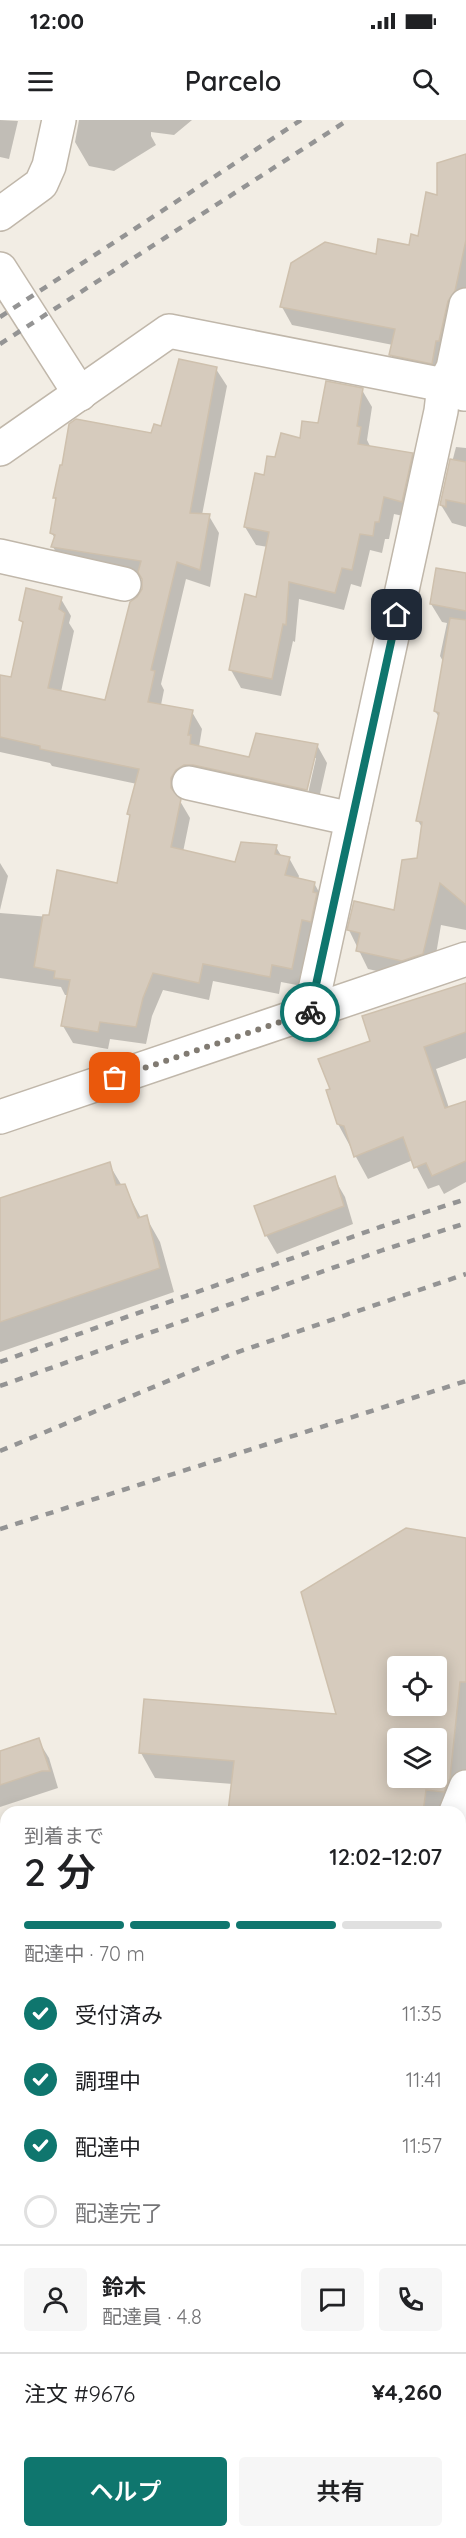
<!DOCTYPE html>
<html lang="ja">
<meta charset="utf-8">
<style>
:root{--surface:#fff;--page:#f6f6f6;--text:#202124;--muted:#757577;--line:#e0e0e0;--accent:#0f766e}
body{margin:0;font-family:Quicksand,"Noto Sans JP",sans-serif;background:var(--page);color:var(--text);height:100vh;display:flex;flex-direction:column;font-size:22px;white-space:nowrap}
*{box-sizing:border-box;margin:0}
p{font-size:20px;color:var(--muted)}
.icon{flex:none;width:33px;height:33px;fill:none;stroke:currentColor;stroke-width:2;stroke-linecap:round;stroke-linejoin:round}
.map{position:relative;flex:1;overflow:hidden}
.sheet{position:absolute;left:0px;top:1686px;width:466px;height:732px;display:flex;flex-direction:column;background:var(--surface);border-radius:18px 18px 0 0;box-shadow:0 3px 15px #0003}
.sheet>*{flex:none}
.buttons{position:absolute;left:387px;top:1536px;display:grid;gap:12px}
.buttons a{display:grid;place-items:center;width:60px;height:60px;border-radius:6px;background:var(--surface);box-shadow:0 3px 15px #0003;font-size:30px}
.pin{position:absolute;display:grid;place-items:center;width:51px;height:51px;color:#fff;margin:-26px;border-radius:12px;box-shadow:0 3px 9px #0006}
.courier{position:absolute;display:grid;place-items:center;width:60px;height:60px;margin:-30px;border:4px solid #0f766e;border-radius:50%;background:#fff;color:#222;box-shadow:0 2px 8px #0007}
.summary em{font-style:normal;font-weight:600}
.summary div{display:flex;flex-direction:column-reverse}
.summary{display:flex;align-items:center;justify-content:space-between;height:102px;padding:0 24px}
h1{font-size:39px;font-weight:600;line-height:45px}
.bar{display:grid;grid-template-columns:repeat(4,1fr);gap:9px 6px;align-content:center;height:72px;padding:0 24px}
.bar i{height:8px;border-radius:4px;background:var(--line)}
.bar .current{background:var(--accent)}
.bar p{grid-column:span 4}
.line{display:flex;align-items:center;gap:15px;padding:0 24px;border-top:2px solid var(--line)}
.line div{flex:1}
.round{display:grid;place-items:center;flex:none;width:63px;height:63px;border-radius:6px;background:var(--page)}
ol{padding:0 24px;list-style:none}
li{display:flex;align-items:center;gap:18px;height:66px}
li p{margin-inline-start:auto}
li .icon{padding:6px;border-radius:50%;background:var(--accent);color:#fff;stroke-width:4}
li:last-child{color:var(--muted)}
li i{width:33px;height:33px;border:3px solid var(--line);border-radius:50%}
.primary-button{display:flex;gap:12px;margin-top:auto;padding:12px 24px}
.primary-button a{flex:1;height:69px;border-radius:6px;background:var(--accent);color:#fff;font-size:24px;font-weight:600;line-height:69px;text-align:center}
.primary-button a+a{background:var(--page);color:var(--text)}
.status{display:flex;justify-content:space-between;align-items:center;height:42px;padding:0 30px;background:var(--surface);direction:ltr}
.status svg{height:16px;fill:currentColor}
header{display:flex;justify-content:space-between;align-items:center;height:78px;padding:0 24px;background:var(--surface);font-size:27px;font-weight:600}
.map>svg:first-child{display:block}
</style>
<div class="status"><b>12:00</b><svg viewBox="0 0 49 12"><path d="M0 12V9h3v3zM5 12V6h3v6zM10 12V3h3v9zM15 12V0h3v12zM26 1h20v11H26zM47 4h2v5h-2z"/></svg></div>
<header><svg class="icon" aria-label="menu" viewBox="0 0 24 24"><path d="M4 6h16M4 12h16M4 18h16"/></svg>Parcelo<svg class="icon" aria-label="search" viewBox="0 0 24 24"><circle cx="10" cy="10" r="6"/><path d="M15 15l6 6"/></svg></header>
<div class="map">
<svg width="466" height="2418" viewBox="0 0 466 2418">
<rect width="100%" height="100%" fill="#f2ede4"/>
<!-- shadow -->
<g fill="#0003" fill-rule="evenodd">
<path d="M 0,0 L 18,1 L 9,39 L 0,37 Z"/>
<path d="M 79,0 L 192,0 L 174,15 L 151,12 L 151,16 L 156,25 L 114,51 L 89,46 L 75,22 Z"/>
<path d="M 466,41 L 466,181 L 442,261 L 401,253 L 391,235 L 393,225 L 292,205 L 282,187 L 377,135 L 411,127 L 419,117 L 438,76 Z"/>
<path d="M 216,249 L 227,266 L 202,395 L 209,396 L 219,413 L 210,467 L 186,459 L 161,564 L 164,570 L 161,585 L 192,592 L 202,609 L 199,627 L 250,639 L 317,625 L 327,643 L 317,687 L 185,668 L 180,681 L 190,698 L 183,732 L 236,744 L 276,727 L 282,737 L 289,738 L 299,756 L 298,760 L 314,763 L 324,781 L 302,866 L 281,862 L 279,874 L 213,861 L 209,880 L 163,870 L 152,896 L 146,924 L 110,919 L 108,929 L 73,923 L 63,906 L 69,875 L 65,875 L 61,867 L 0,858 L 0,793 L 50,797 L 119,765 L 131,698 L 129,694 L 137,664 L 52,646 L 50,643 L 0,632 L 0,557 L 12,559 L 24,506 L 21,500 L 61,479 L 71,496 L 69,503 L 74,511 L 61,572 L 106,582 L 138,478 L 144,469 L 142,456 L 63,444 L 53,427 L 55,419 L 52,413 L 57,382 L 55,378 L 163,307 ZM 313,638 L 316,638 L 307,678 L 304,677 Z"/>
<path d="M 362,270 L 372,287 L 367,320 L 370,326 L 412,335 L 422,352 L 412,398 L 394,394 L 389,419 L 385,419 L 382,433 L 370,430 L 361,467 L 351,464 L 344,490 L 299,479 L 295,522 L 293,521 L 281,576 L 241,568 L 231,550 L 257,479 L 268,427 L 256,425 L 245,407 L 265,357 L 277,338 Z"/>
<path d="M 456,327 L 466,328 L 466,407 L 452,403 L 441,385 Z"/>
<path d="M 466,454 L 466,810 L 441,805 L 433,852 L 413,859 L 368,849 L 349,810 L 395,791 L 418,740 L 423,709 L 418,701 L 440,599 L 435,591 L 444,543 L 440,536 L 447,503 L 442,502 L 431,484 Z"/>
<path d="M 0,743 L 8,756 L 0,790 Z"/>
<path d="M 466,864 L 466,938 L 436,949 L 449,988 L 466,989 L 466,1062 L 444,1074 L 439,1065 L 428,1069 L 413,1040 L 368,1059 L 338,1004 L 332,970 L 372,921 Z"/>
<path d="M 109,1044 L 122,1066 L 124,1066 L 141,1098 L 146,1097 L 160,1122 L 174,1172 L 0,1232 L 0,1080 Z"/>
<path d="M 334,1058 L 345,1077 L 353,1104 L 277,1134 L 266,1115 Z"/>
<path d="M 466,1419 L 466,1664 L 460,1692 L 230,1692 L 233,1664 L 155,1658 L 141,1633 L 338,1596 ZM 398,1546 L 436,1546 L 436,1586 L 398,1586 ZM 398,1618 L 436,1618 L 436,1658 L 398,1658 Z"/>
<path d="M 38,1620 L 49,1638 L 58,1668 L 0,1687 L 0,1632 Z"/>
<path d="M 466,1790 L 466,1882 L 460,1878 L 460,1817 L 463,1810 L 460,1803 Z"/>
<path d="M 0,2400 L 6,2401 L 6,2412 L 19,2412 L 23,2418 L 0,2418 Z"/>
<path d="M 62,2412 L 102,2412 L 105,2418 L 61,2418 Z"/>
</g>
<!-- building -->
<g fill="#d6cbbd" stroke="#cec0ad" stroke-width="1.5" fill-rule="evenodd">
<path d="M 466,34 L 466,120 L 455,171 L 448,181 L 439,221 L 436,221 L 432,244 L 389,235 L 395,209 L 280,187 L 291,143 L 325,122 L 376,134 L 378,119 L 409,125 L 411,114 L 418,116 L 426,72 L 437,75 L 437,43 Z"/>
<path d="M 179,239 L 217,247 L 190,393 L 210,394 L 200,450 L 177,442 L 151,550 L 155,551 L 148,582 L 193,590 L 188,615 L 191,615 L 190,624 L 249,637 L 256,613 L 318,624 L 307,670 L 193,645 L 184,645 L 176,650 L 171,658 L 171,668 L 181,679 L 171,727 L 235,742 L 241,722 L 277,725 L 275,734 L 290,737 L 285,755 L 315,762 L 313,772 L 317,773 L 311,802 L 302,800 L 292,849 L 272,845 L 270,857 L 203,844 L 199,863 L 153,853 L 143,878 L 136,907 L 100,902 L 98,912 L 61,906 L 70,860 L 54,858 L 55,851 L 34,847 L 43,795 L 49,795 L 57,750 L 117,763 L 130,695 L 127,694 L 139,649 L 40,629 L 40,626 L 0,617 L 0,555 L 11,557 L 23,502 L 19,500 L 26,468 L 62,477 L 59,489 L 65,493 L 48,568 L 105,580 L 130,482 L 137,477 L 142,469 L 142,459 L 138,452 L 141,441 L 51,427 L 55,415 L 50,413 L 56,378 L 53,378 L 60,345 L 62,345 L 69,304 L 76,299 L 151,313 L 154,304 L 161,306 Z"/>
<path d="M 326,261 L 363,268 L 357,306 L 361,307 L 358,324 L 413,333 L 402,382 L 384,377 L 379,402 L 375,402 L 373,416 L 360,414 L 352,450 L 342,448 L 335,473 L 289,462 L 286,505 L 283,504 L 272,559 L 229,550 L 245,474 L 256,477 L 269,412 L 244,407 L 255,353 L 264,355 L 267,336 L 275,337 L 281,313 L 300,318 L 302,301 L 318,303 Z"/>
<path d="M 450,339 L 466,342 L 466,384 L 446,380 L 446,387 L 440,385 Z"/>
<path d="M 436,448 L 466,453 L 466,491 L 430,484 Z"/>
<path d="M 450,498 L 466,500 L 466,785 L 440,763 L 423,834 L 402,841 L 356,831 L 360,813 L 347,810 L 354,781 L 394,790 L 402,740 L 417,738 L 422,702 L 416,701 L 439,593 L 434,591 Z"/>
<path d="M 466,863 L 466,912 L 424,927 L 445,988 L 466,981 L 466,1041 L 432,1056 L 426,1043 L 414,1048 L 403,1017 L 354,1037 L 344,1006 L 337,1004 L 326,970 L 330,969 L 318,939 L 370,921 L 362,896 Z"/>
<path d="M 110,1042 L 116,1065 L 125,1064 L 138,1098 L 147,1095 L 160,1148 L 0,1202 L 0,1078 Z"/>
<path d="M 335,1056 L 344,1086 L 265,1116 L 254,1086 Z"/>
<path d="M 406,1408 L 466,1418 L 466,1562 L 460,1562 L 450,1658 L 444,1672 L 426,1670 L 423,1692 L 228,1692 L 234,1641 L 139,1633 L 144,1579 L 336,1594 L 301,1472 ZM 398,1546 L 436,1546 L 436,1586 L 398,1586 ZM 398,1618 L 436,1618 L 436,1658 L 398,1658 Z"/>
<path d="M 39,1618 L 50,1651 L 42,1651 L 0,1665 L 0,1631 Z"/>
</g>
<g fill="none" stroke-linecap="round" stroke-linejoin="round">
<!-- minor casing -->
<g stroke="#c0b7aa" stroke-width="36">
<g id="minor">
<path d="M 0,94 L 41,64 L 49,46 L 59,0"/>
<path d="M 0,149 L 80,274"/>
<path d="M 0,329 L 169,211 L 444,265 L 464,274"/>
<path d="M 0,436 L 124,464"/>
<path d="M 189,663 L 352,699"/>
<path d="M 310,893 L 441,291 L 444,265 L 453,248 L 466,185"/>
<path d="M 0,997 L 466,839"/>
<path d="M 456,1692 L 466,1667"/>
<path d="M 0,1792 L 6,1792"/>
<path d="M 0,1855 L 6,1856"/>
<path d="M 0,2005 L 6,2006"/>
</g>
</g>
<!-- minor -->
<use href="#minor" stroke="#fff" stroke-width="33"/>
<!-- rail -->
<g stroke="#949494" stroke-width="4.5" stroke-dasharray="8 8" stroke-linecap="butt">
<path d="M 0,197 L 301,0"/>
<path d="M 0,224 L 348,0"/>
<path d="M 0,1242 L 380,1107 L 466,1079"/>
<path d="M 0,1266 L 383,1130 L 466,1103"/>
<path d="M 0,1331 L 235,1233 L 466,1154"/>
<path d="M 0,1409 L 466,1261"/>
</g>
</g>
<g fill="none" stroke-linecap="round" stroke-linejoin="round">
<!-- done -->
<path stroke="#817b72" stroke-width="6" stroke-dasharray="0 10.8" d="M 115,958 L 310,892"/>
<!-- route -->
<path stroke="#0f766e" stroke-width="8" d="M 310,892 L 397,495"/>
</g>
</svg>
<div class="buttons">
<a><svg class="icon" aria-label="locate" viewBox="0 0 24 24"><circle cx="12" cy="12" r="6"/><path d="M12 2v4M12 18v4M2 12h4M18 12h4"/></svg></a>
<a><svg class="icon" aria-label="layers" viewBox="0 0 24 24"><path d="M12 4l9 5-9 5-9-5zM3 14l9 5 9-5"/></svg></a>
</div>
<div class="pin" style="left:115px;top:958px;background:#ea580c"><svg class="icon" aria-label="bag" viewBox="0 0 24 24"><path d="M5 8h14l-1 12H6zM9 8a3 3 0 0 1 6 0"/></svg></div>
<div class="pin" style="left:397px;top:495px;background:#1f2937"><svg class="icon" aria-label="home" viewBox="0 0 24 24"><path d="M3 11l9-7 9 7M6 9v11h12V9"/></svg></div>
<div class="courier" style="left:310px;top:892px"><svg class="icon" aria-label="bike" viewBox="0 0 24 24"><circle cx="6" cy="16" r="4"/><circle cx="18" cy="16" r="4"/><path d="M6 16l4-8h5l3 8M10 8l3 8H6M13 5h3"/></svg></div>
<section class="sheet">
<div class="summary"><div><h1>2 分</h1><p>到着まで</p></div><em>12:02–12:07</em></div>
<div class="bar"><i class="current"></i><i class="current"></i><i class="current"></i><i></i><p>配達中 · 70 m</p></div>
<ol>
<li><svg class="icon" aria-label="check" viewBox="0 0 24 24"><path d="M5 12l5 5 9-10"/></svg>受付済み<p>11:35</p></li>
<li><svg class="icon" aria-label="check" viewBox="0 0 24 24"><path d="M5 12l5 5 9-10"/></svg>調理中<p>11:41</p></li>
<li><svg class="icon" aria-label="check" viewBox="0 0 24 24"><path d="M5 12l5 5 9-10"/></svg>配達中<p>11:57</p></li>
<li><i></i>配達完了</li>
</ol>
<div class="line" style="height:108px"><a class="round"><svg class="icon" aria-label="person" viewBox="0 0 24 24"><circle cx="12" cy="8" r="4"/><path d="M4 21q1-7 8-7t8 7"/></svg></a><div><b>鈴木</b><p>配達員 · 4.8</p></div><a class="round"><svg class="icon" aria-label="chat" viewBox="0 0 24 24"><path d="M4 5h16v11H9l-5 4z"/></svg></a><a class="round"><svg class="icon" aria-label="phone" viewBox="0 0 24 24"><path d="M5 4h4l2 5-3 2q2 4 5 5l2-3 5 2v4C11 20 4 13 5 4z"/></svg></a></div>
<div class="line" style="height:78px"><div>注文 #9676</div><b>¥4,260</b></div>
<div class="primary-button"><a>ヘルプ</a><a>共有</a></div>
</section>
</div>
